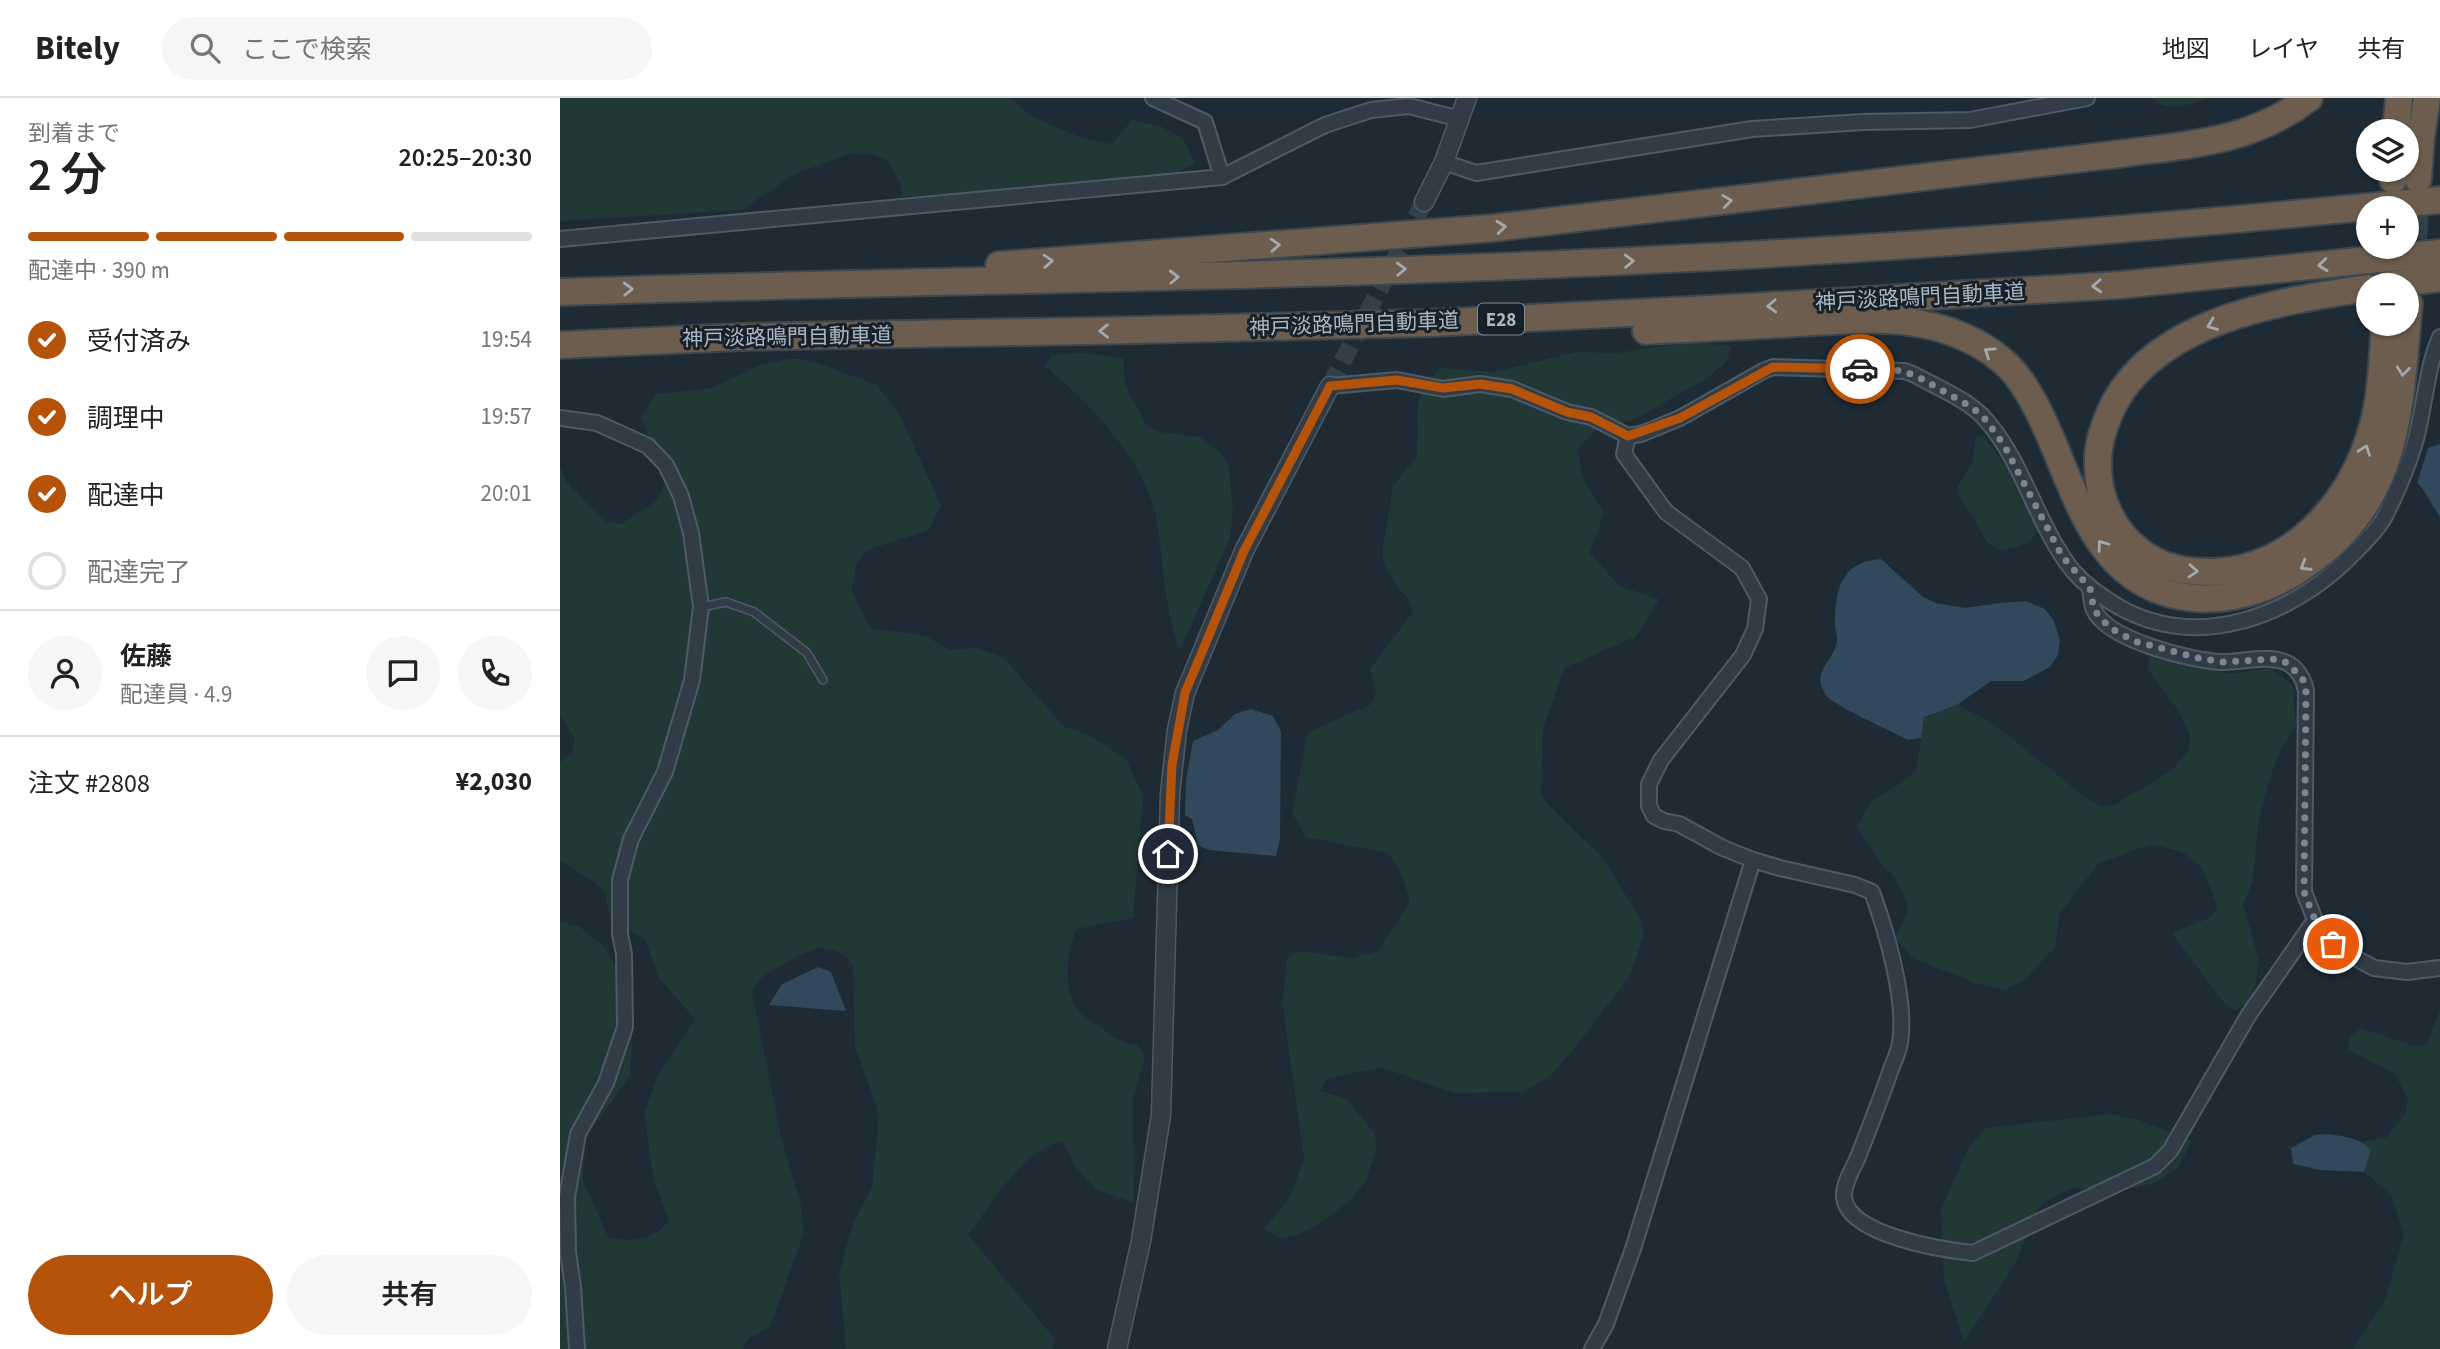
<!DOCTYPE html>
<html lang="ja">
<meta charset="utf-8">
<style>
:root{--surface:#fff;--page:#f6f6f6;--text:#222;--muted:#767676;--line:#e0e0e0;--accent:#b45309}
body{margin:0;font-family:"Source Sans 3","Noto Sans JP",sans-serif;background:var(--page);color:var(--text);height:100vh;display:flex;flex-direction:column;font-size:26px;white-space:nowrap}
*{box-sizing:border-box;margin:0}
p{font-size:23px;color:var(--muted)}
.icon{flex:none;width:38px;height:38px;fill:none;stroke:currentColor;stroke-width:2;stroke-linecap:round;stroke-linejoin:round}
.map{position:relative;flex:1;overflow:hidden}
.side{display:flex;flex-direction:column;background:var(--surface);width:560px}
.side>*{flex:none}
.fabs{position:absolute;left:1796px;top:21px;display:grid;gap:14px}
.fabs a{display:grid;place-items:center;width:63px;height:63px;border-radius:50%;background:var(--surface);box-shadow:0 2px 5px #0004;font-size:35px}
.pin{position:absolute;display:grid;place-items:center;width:60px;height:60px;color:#fff;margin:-30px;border:4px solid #fff;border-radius:50%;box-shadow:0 2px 7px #0007}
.courier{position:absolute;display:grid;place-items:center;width:70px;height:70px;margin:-35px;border:5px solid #b45309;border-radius:50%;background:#fff;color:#222;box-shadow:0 2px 9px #0007}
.overview em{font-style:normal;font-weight:600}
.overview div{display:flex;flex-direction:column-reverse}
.overview{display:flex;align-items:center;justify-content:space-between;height:119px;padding:0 28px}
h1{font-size:46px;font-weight:600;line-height:52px}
.bar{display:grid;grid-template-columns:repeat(4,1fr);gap:10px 7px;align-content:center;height:84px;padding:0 28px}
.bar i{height:9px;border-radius:5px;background:var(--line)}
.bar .on{background:var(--accent)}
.bar p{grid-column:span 4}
.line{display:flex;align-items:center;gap:18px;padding:0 28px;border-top:2px solid var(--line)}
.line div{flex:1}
.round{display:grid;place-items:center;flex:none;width:74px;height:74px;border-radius:37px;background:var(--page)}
ol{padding:0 28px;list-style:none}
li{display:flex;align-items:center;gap:21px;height:77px}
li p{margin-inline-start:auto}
li .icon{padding:7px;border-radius:50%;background:var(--accent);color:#fff;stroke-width:4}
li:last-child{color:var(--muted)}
li i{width:38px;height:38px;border:4px solid var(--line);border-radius:50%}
.primary-button{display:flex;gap:14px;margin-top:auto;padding:14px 28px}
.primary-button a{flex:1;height:80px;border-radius:42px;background:var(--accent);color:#fff;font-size:28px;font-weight:600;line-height:80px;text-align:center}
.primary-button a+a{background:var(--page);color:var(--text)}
header{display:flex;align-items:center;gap:42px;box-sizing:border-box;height:98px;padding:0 35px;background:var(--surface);border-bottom:2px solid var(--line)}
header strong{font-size:33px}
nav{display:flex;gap:38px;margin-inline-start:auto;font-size:24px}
.search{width:490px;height:63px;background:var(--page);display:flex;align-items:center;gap:18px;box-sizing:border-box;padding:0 24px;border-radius:38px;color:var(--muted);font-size:26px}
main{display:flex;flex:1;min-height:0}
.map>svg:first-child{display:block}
</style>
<header>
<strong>Bitely</strong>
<div class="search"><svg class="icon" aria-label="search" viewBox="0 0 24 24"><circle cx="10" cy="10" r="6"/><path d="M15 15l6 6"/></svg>ここで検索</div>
<nav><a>地図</a><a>レイヤ</a><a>共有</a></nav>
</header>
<main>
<section class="side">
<div class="overview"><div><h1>2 分</h1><p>到着まで</p></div><em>20:25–20:30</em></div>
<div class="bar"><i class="on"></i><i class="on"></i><i class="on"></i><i></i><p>配達中 · 390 m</p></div>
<ol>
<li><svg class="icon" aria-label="check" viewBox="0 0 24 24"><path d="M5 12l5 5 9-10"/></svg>受付済み<p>19:54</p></li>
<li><svg class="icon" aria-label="check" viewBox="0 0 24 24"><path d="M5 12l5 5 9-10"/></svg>調理中<p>19:57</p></li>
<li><svg class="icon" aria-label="check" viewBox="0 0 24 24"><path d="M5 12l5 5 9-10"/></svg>配達中<p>20:01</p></li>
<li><i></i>配達完了</li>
</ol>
<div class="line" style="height:126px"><a class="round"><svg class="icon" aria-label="person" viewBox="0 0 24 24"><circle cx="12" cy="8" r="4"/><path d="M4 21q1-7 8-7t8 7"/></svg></a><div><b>佐藤</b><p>配達員 · 4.9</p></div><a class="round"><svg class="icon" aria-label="chat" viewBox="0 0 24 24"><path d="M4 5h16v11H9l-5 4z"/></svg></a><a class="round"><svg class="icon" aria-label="phone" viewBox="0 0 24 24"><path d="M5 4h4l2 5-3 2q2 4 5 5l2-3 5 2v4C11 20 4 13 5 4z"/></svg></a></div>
<div class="line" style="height:91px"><div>注文 #2808</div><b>¥2,030</b></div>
<div class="primary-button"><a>ヘルプ</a><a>共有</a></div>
</section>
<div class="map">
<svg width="1880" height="1251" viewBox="0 0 1880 1251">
<rect width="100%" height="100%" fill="#1e2b35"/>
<!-- green -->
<g fill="#213837">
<path d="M 0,0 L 449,0 L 471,18 L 524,41 L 552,46 L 572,22 L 600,28 L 623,40 L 635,65 L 611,78 L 479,94 L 341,99 L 341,86 L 328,63 L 316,57 L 289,56 L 235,76 L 182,112 L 0,123 Z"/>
<path d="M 1592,0 L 1651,0 C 1631,5 1608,17 1592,0 Z"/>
<path d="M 1129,244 L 1171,248 L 1168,262 L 1146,281 L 1075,321 L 1036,331 L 1018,351 L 1022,379 L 1044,415 L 1030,455 L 1059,488 L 1099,501 L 1077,538 L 1004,570 L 983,631 L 981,699 L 1043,760 L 1081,822 L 1084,836 L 1070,878 L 1009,957 L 990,978 L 964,994 L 894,995 L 821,969 L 766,981 L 760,993 L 787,1001 L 814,1035 L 817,1048 L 807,1080 L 791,1102 L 759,1126 L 734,1138 L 720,1140 L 704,1131 L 729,1101 L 744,1061 L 722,903 L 727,861 L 738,853 L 792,860 L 818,853 L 850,804 L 842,777 L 828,755 L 746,739 L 732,715 L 748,634 L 810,607 L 816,596 L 810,571 L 853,514 L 849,502 L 839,491 L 825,468 L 822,455 L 833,388 L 857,358 L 858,303 L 863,291 L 880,270 L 935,274 L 1016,254 L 1057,255 Z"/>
<path d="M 522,255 L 563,260 L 566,289 L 587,328 L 600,334 L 640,339 L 662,356 L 669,368 L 673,413 L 670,440 L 620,552 C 603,509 604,460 595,415 C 584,361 526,301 484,268 L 492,257 Z"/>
<path d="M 227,261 L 241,261 L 260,266 L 317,287 L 339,316 L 381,407 L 369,432 L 316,449 L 304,455 L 296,466 L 292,493 L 310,530 L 366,538 L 390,552 L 417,550 L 444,560 L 503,628 L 531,638 L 566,661 L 583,698 L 573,820 L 517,831 C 506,850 503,893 517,911 C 523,919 535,925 543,931 C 555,940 562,946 577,947 L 585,958 L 573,1002 L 574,1105 L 537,1092 L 516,1069 L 503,1043 C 462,1052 433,1105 408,1137 L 494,1240 L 493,1251 L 286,1251 L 279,1175 L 293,1126 L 312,1089 L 318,1035 L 317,1009 L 295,949 L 293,868 L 285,857 L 272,852 L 258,850 L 233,860 L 199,881 L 192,894 L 221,1039 L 241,1107 L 244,1135 L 210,1229 L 186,1243 L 183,1251 L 0,1251 L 0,824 L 20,829 L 43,847 L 68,890 L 71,905 L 72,949 L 70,978 L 26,1039 L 23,1083 L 49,1140 C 75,1143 92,1144 109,1122 L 94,1083 L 84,1016 L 98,978 L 135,921 L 98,879 L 86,842 L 50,820 L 45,795 L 36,785 L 0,763 L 0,664 L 12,656 L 15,641 L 0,617 L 0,368 L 6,384 L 47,424 L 61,426 L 95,404 L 113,373 L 91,346 L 81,319 L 96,296 L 153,290 L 201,267 Z"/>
<path d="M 1422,336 L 1452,376 L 1481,426 C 1475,446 1457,450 1438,452 L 1427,444 L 1398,395 L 1398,388 L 1412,365 L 1416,339 Z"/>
<path d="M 1590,558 L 1670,576 L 1711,570 L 1733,588 L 1736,628 L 1720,652 L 1709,683 L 1698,726 L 1693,782 L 1683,807 L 1699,862 L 1695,891 L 1688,904 L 1676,912 L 1664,905 L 1612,835 L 1649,820 L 1658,810 L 1642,770 L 1622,754 L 1591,746 L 1538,766 L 1500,815 L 1495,849 L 1466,880 L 1445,892 L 1418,886 L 1352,860 L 1335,840 L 1347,816 L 1347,803 L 1335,779 L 1326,772 L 1297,729 L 1310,705 L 1356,675 L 1364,619 L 1397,607 L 1428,622 L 1528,701 L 1541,708 L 1556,706 L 1612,672 L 1629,652 L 1630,636 L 1618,612 L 1587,570 Z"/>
<path d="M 1880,913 L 1880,1251 L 1793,1251 L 1825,1202 L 1844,1136 L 1832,1098 L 1801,1071 L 1794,1045 L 1827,1039 L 1845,1016 L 1848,1002 L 1835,976 L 1788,951 L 1790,938 L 1801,930 L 1854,948 L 1867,946 Z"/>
<path d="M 1550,1016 L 1579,1022 L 1632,1043 L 1618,1070 L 1595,1085 L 1568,1091 L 1512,1090 L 1487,1102 L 1477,1112 L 1455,1166 L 1404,1244 L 1384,1181 L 1381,1112 L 1408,1051 L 1425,1030 Z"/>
</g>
<!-- water -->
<g fill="#31485d">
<path d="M 1880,346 L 1880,419 C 1872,408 1867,394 1857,385 L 1868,350 Z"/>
<path d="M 1321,461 L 1363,499 L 1376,505 L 1405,510 L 1439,505 L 1466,503 L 1485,511 L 1494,523 L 1500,543 L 1498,557 L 1490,569 L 1464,583 L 1431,583 L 1397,607 L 1364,619 L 1361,640 L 1348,642 C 1333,634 1273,607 1267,598 C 1249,574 1273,565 1277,544 C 1278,539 1275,532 1275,527 C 1275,493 1280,463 1321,461 Z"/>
<path d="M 691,611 L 713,618 L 721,633 L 720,741 L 716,758 L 649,752 L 638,747 L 632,721 L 625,717 L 626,682 L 633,643 L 658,632 L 675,616 Z"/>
<path d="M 258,869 L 271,874 L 286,913 L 209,907 L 222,886 Z"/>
<path d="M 1766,1036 C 1783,1038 1798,1039 1811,1052 L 1804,1074 L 1761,1072 L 1733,1066 L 1731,1050 L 1755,1037 Z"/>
</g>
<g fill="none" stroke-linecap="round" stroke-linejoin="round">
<!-- tertiary-tunnel -->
<path stroke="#33404a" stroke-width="18" stroke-dasharray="18 9" stroke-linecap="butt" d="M 770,288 L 864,104"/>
<!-- motorway-tunnel -->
<path stroke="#33404a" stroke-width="26" stroke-dasharray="26 13" stroke-linecap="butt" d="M 1851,180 L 1858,82"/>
<!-- service casing -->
<g stroke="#4f5a64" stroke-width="10">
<path id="service" d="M 141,509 L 166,504 L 194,514 L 247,555 L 263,582"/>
</g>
<!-- minor casing -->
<g stroke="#4f5a64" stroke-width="18">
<g id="minor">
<path d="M 593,0 L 645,24 L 662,79"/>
<path d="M 884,64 L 916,75 L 1192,31 L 1303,24 L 1410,22 L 1527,0"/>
<path d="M 0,141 L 662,79 L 765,27 L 811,12 L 849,8 L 900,21"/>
<path d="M 770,288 L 837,282 L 883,291 L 920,286 L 952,291 L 1007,314 L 1031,319 L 1068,338 L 1081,336 L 1120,320 L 1203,273 L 1213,269 L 1345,273 L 1355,277 C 1378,290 1409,302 1426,322 C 1464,365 1477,428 1513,473 C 1526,488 1542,499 1559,509 C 1638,553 1729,519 1789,460 C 1802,447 1815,435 1824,420 C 1837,395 1848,368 1856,341 C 1865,307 1866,272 1880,239"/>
<path d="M 0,320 L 37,325 L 88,348 L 106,367 L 121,398 L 131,435 L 141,509 L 132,582 L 105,674 L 71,741 L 60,782 L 60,836 L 64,856 L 65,929 L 46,985 L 18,1036 L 7,1099 L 8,1154 L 13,1189 L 17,1251"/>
<path d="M 1068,338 L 1064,356 L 1106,414 L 1182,470 L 1199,501 L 1195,531 L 1183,557 L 1101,662 L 1089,686 L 1089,708 L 1094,718 L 1104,723 L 1119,726 L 1163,750 L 1193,762 L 1220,770 L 1295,787 L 1312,794 C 1326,832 1347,903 1340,944 C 1339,954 1333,965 1330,974 C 1320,1003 1309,1031 1298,1059 C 1293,1071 1283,1086 1284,1099 C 1287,1137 1383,1152 1413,1155 L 1595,1068 L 1610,1053 L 1688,918 L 1755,822"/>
<path d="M 1530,490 C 1531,496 1531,506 1534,512 C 1548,542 1629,562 1660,564 C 1681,565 1704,556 1725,564 C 1737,569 1744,581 1746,593 L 1744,794 L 1755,822 L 1773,847 L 1781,852 L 1814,870 L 1847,874 L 1880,870"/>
<path d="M 1032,1251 L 1046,1226 L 1073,1151 L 1193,762"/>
</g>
</g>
<!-- tertiary casing -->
<g stroke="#4f5a64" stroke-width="21">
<g id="tertiary">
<path d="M 864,104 L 884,64 L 907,0"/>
<path d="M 557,1251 L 581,1143 L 601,1017 L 610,696 L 617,632 L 625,595 L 684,453 L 770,288"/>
</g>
</g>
<!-- motorway casing -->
<g stroke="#3c4750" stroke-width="30">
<g id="motorway">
<path d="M 1836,33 L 1839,0"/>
<path d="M 1858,81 L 1861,39 L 1867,0"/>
<path d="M 1833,82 L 1834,72"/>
<path d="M 439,167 L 933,130 L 1567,55 C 1634,46 1693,43 1749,0"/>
<path d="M 1828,187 L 1880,180"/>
<path d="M 1808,190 C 1720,203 1593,222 1551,312 C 1543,331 1537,348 1538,368 C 1538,401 1554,435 1581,454 C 1602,470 1625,474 1651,474 C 1733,473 1791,404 1812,331 C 1822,298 1822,260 1825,226"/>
<path d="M 0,194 C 362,182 725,180 1088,162 C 1352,150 1616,128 1880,102"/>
<path d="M 1086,233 C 1132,230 1178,229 1224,226 C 1281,223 1344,214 1399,237 C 1420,245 1443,260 1457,278 C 1514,353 1515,489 1633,500 C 1668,503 1703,493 1733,475 C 1840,410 1839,317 1849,205"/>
<path d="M 0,247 L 179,239 L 578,232 L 870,225 L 1170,210 L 1560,187 L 1880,155"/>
</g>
</g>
<!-- service -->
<use href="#service" stroke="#323c46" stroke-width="7"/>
<!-- minor -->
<use href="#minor" stroke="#323c46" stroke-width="14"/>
<!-- tertiary -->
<use href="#tertiary" stroke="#323c46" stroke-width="18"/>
<!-- motorway -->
<use href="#motorway" stroke="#6c5d4e" stroke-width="26"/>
</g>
<!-- one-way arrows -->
<defs><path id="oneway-chevron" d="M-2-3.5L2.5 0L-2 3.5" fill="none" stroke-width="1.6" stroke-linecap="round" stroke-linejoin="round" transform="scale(1.75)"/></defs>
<g stroke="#a2aab1">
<use href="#oneway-chevron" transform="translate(1167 103) rotate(-7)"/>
<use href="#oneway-chevron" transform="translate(941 129) rotate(-6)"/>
<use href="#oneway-chevron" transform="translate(715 147) rotate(-4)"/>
<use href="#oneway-chevron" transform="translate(488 163) rotate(-4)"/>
<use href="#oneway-chevron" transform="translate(1069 163) rotate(-2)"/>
<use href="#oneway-chevron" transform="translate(1763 167) rotate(174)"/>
<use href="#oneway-chevron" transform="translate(841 171) rotate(-2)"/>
<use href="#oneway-chevron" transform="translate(614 179) rotate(-2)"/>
<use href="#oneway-chevron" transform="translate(1537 188) rotate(177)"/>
<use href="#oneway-chevron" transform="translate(68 191) rotate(-2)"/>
<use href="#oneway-chevron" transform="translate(1212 208) rotate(177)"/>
<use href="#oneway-chevron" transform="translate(1652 227) rotate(159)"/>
<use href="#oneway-chevron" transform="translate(544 233) rotate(179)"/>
<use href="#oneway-chevron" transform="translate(1429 254) rotate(-146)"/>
<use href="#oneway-chevron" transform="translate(1843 273) rotate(96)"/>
<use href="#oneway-chevron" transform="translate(1805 352) rotate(-70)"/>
<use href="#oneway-chevron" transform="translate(1542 447) rotate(-126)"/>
<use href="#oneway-chevron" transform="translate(1745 468) rotate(149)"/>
<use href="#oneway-chevron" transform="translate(1633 473) rotate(4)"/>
</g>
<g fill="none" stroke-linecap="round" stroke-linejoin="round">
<!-- done -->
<path stroke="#7a8691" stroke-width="7" stroke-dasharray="0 12.6" d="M 1300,271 L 1336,272 L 1355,277 L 1413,310 L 1426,322 L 1444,347 L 1502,458 L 1530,490 L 1534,512 L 1550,530 L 1574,543 L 1638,560 L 1662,564 L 1716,561 L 1728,565 L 1744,583 L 1746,593 L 1744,794 L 1755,822 L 1773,846"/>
<!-- route -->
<path stroke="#b45309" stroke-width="9" d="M 608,756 L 612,667 L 625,595 L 684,453 L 770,288 L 837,282 L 883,290 L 920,286 L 952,291 L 1007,314 L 1031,319 L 1068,338 L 1120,320 L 1213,269 L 1300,271"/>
</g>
<g text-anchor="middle" stroke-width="6" stroke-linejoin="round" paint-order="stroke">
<!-- shield labels -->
<rect fill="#17212a" stroke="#7f8a95" stroke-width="2" x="918" y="205.5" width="46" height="31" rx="5"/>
<g font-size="19" font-weight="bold" fill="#abb7c3">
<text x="941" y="228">E28</text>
</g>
<!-- street labels -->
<g font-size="21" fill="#abb7c3" stroke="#17212a">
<text transform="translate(1360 199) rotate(-3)" y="7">神戸淡路鳴門自動車道</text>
<text transform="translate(794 226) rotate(-2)" y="7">神戸淡路鳴門自動車道</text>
<text transform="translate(227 239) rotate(-1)" y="7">神戸淡路鳴門自動車道</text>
</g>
</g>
</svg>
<div class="fabs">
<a><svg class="icon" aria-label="layers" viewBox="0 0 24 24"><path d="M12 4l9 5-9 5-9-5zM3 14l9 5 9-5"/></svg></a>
<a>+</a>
<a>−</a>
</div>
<div class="pin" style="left:1773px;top:846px;background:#ea580c"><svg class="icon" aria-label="bag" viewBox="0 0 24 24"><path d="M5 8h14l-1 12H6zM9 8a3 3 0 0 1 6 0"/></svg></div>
<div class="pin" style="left:608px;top:756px;background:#1f2937"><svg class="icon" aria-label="home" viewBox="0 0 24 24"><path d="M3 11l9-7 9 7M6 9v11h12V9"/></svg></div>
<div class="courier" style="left:1300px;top:271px"><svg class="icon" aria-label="car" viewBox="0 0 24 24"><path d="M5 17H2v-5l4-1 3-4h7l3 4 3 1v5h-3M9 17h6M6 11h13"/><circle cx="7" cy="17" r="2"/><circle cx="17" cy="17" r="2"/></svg></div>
</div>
</main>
